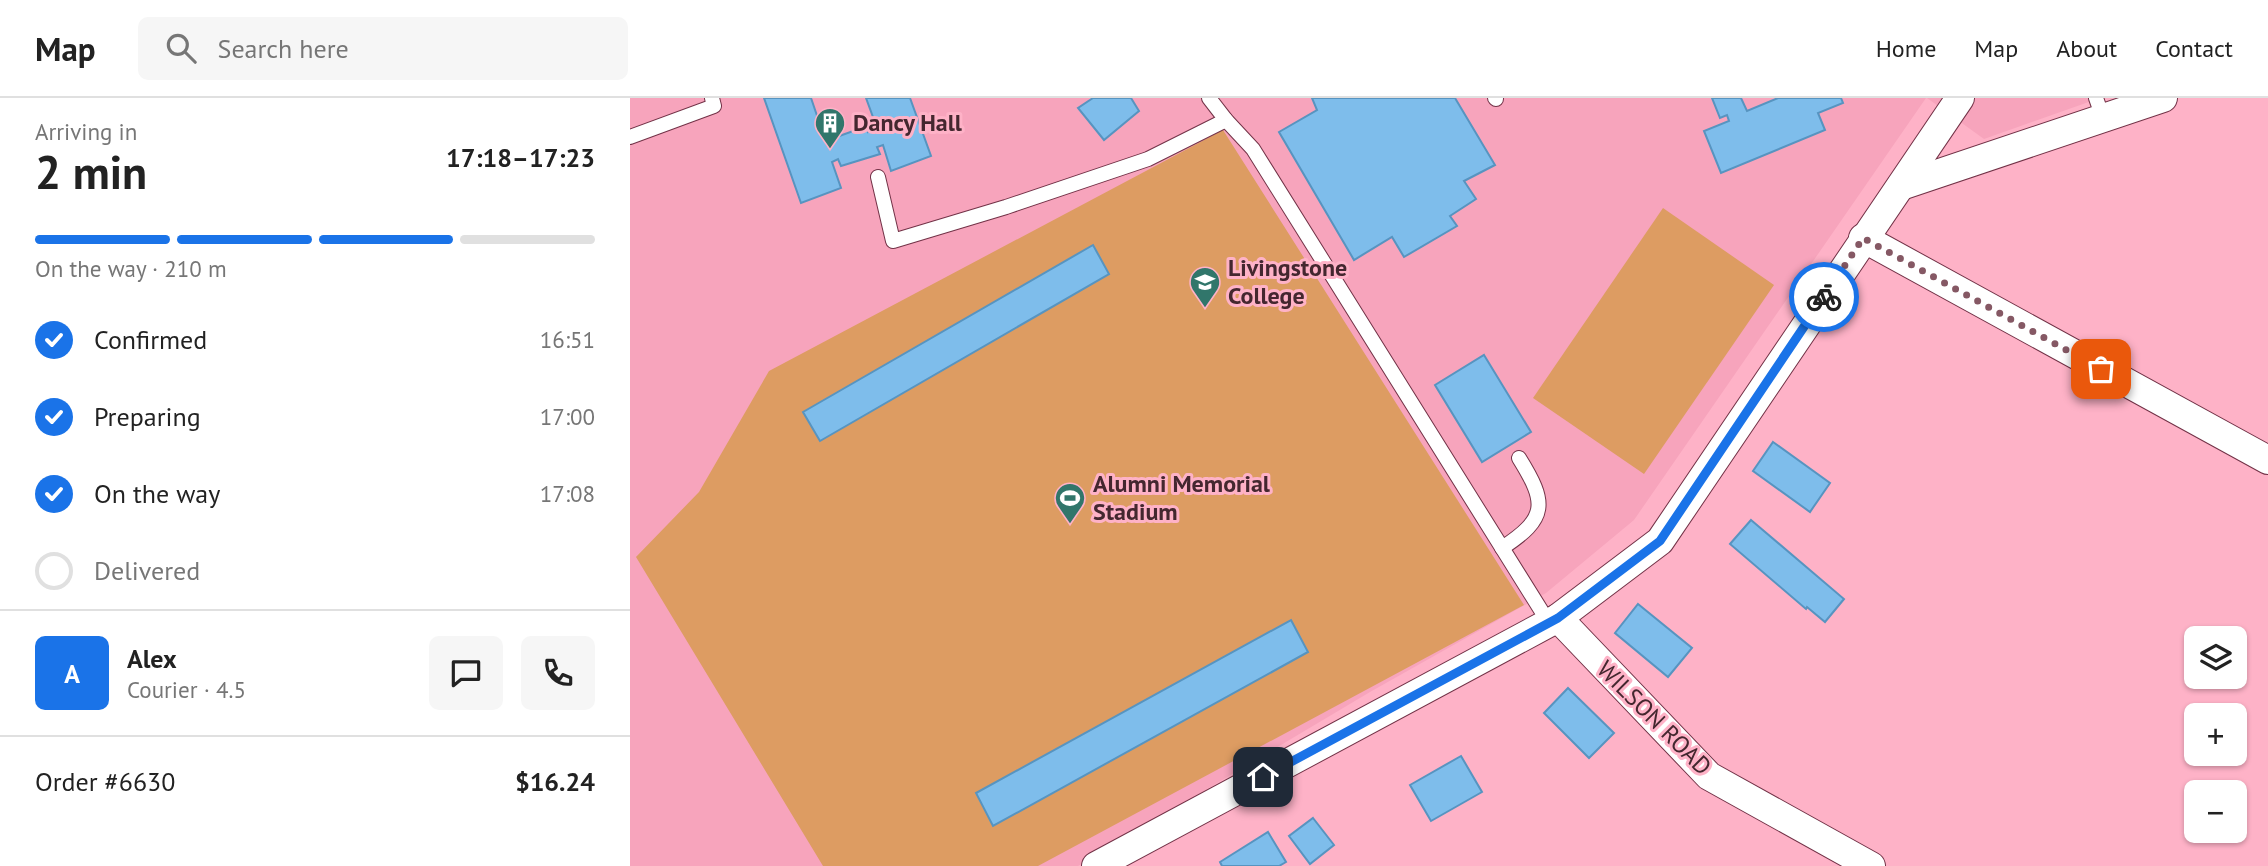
<!DOCTYPE html>
<meta charset="utf-8">
<style>
:root{--surface:#fff;--page:#f6f6f6;--text:#222;--muted:#767676;--line:#e0e0e0;--accent:#1a73e8}
body{margin:0;font-family:"PT Sans",sans-serif;background:var(--page);color:var(--text);height:100vh;display:flex;flex-direction:column;font-size:26px;white-space:nowrap}
*{box-sizing:border-box;margin:0}
p{font-size:23px;color:var(--muted)}
.icon{flex:none;width:38px;height:38px;fill:none;stroke:currentColor;stroke-width:2;stroke-linecap:round;stroke-linejoin:round}
.map{position:relative;flex:1;overflow:hidden}
.details{display:flex;flex-direction:column;background:var(--surface);width:630px}
.details>*{flex:none}
.controls{position:absolute;left:1554px;top:528px;display:grid;gap:14px}
.controls a{display:grid;place-items:center;width:63px;height:63px;border-radius:10px;background:var(--surface);box-shadow:0 2px 5px #0004;font-size:35px}
.pin{position:absolute;display:grid;place-items:center;width:60px;height:60px;color:#fff;margin:-30px;border-radius:14px;box-shadow:0 4px 10px #0006}
.courier{position:absolute;display:grid;place-items:center;width:70px;height:70px;margin:-35px;border:5px solid #1a73e8;border-radius:50%;background:#fff;color:#222;box-shadow:0 2px 9px #0007}
.overview em{font-style:normal;font-weight:800}
.overview div{display:flex;flex-direction:column-reverse}
.overview{display:flex;align-items:center;justify-content:space-between;height:119px;padding:0 35px}
h1{font-size:46px;font-weight:800;line-height:52px}
.bar{display:grid;grid-template-columns:repeat(4,1fr);gap:10px 7px;align-content:center;height:84px;padding:0 35px}
.bar i{height:9px;border-radius:5px;background:var(--line)}
.bar .current{background:var(--accent)}
.bar p{grid-column:span 4}
.line{display:flex;align-items:center;gap:18px;padding:0 35px;border-top:2px solid var(--line)}
.line div{flex:1}
.round{display:grid;place-items:center;flex:none;width:74px;height:74px;border-radius:10px;background:var(--page)}
ol{padding:0 35px;list-style:none}
li{display:flex;align-items:center;gap:21px;height:77px}
li p{margin-inline-start:auto}
li .icon{padding:7px;border-radius:50%;background:var(--accent);color:#fff;stroke-width:4}
li:last-child{color:var(--muted)}
li i{width:38px;height:38px;border:4px solid var(--line);border-radius:50%}
header{display:flex;align-items:center;gap:42px;box-sizing:border-box;height:98px;padding:0 35px;background:var(--surface);border-bottom:2px solid var(--line)}
header strong{font-size:33px}
nav{display:flex;gap:38px;margin-inline-start:auto;font-size:24px}
.search{width:490px;height:63px;background:var(--page);display:flex;align-items:center;gap:18px;box-sizing:border-box;padding:0 24px;border-radius:10px;color:var(--muted);font-size:26px}
main{display:flex;flex:1;min-height:0}
.map>svg:first-child{display:block}
</style>
<header>
<strong>Map</strong>
<div class="search"><svg class="icon" aria-label="search" viewBox="0 0 24 24"><circle cx="10" cy="10" r="6"/><path d="M15 15l6 6"/></svg>Search here</div>
<nav><a>Home</a><a>Map</a><a>About</a><a>Contact</a></nav>
</header>
<main>
<section class="details">
<div class="overview"><div><h1>2 min</h1><p>Arriving in</p></div><em>17:18–17:23</em></div>
<div class="bar"><i class="current"></i><i class="current"></i><i class="current"></i><i></i><p>On the way · 210 m</p></div>
<ol>
<li><svg class="icon" aria-label="check" viewBox="0 0 24 24"><path d="M5 12l5 5 9-10"/></svg>Confirmed<p>16:51</p></li>
<li><svg class="icon" aria-label="check" viewBox="0 0 24 24"><path d="M5 12l5 5 9-10"/></svg>Preparing<p>17:00</p></li>
<li><svg class="icon" aria-label="check" viewBox="0 0 24 24"><path d="M5 12l5 5 9-10"/></svg>On the way<p>17:08</p></li>
<li><i></i>Delivered</li>
</ol>
<div class="line" style="height:126px"><b class="round" style="background:var(--accent);color:#fff">A</b><div><b>Alex</b><p>Courier · 4.5</p></div><a class="round"><svg class="icon" aria-label="chat" viewBox="0 0 24 24"><path d="M4 5h16v11H9l-5 4z"/></svg></a><a class="round"><svg class="icon" aria-label="phone" viewBox="0 0 24 24"><path d="M5 4h4l2 5-3 2q2 4 5 5l2-3 5 2v4C11 20 4 13 5 4z"/></svg></a></div>
<div class="line" style="height:91px"><div>Order #6630</div><b>$16.24</b></div>
</section>
<div class="map">
<svg width="1638" height="768" viewBox="0 0 1638 768">
<rect width="100%" height="100%" fill="#feb2c7"/>
<!-- built -->
<g fill="#f7a4bc">
<path d="M 0,0 L 1296,0 L 1004,422 L 916,495 L 740,594 L 448,768 L 0,768 Z"/>
<path d="M 1297,0 L 1470,0 L 1354,41 Z"/>
</g>
<!-- green -->
<g fill="#dd9c62">
<path d="M 593,32 L 894,507 L 408,768 L 193,768 L 6,459 L 69,394 L 139,273 Z"/>
<path d="M 1033,110 L 1144,187 L 1014,376 L 903,300 Z"/>
</g>
<!-- building -->
<g fill="#7ebdeb" stroke="#5794c0" stroke-width="2">
<path d="M 134,0 L 181,0 L 197,47 L 202,45 L 201,41 L 237,28 L 238,34 L 247,30 L 236,0 L 280,0 L 301,58 L 261,73 L 253,47 L 247,49 L 250,56 L 211,68 L 208,61 L 202,64 L 211,90 L 171,105 Z"/>
<path d="M 463,0 L 501,0 L 509,13 L 474,42 L 448,10 Z"/>
<path d="M 682,0 L 825,0 L 865,67 L 834,83 L 846,101 L 820,118 L 827,128 L 774,159 L 762,139 L 724,162 L 649,34 L 687,12 Z"/>
<path d="M 1082,0 L 1111,0 L 1117,13 L 1148,0 L 1211,0 L 1213,5 L 1188,15 L 1195,32 L 1091,75 L 1074,33 L 1099,23 L 1097,17 L 1090,20 Z"/>
<path d="M 463,147 L 479,176 L 190,343 L 173,314 Z"/>
<path d="M 854,257 L 901,334 L 852,364 L 805,287 Z"/>
<path d="M 1143,344 L 1200,385 L 1180,414 L 1123,373 Z"/>
<path d="M 1121,422 L 1214,501 L 1195,524 L 1177,509 L 1176,511 L 1100,446 Z"/>
<path d="M 1008,506 L 1062,550 L 1038,579 L 985,535 Z"/>
<path d="M 661,522 L 678,554 L 363,728 L 346,695 Z"/>
<path d="M 938,590 L 984,635 L 959,660 L 914,615 Z"/>
<path d="M 831,658 L 852,694 L 801,723 L 780,687 Z"/>
<path d="M 683,720 L 704,747 L 680,766 L 659,738 Z"/>
<path d="M 638,734 L 656,764 L 649,768 L 592,768 L 590,764 Z"/>
</g>
<g fill="none" stroke-linecap="round" stroke-linejoin="round">
<!-- lane casing -->
<g stroke="#723247" stroke-width="16">
<g id="lane">
<path d="M 579,0 L 596,22 L 623,51 L 919,525"/>
<path d="M 865,0 L 866,1"/>
<path d="M 1466,0 L 1473,20"/>
<path d="M 0,39 L 84,8 L 82,0"/>
<path d="M 248,79 L 263,143 L 376,109 L 518,61 L 596,22"/>
<path d="M 872,450 C 918,420 917,405 889,360"/>
</g>
</g>
<!-- street casing -->
<g stroke="#723247" stroke-width="30">
<g id="street">
<path d="M 1271,88 L 1533,0"/>
<path d="M 1233,140 L 1638,362"/>
<path d="M 928,520 L 1079,678 L 1241,768"/>
<path d="M 466,768 L 928,520 L 1030,443 L 1330,0"/>
</g>
</g>
<!-- lane -->
<use href="#lane" stroke="#fff" stroke-width="14"/>
<!-- street -->
<use href="#street" stroke="#fff" stroke-width="28"/>
</g>
<g fill="none" stroke-linecap="round" stroke-linejoin="round">
<!-- done -->
<path stroke="#855864" stroke-width="7" stroke-dasharray="0 12.6" d="M 1194,199 L 1233,140 L 1471,271"/>
<!-- route -->
<path stroke="#1a73e8" stroke-width="9" d="M 633,679 L 928,520 L 1030,443 L 1194,199"/>
</g>
<!-- icons -->
<defs>
<g id="building-pin" transform="scale(1.575)"><path d="M0 17L-7.5 6A9.5 9.5 0 1 1 7.5 6Z" fill="#31766b" stroke="#feb2c7"/><path d="M-4-6H4V6H1V3H-1V6H-4ZM-2.5-4.3h1.7v1.8h-1.7ZM.8-4.3h1.7v1.8H.8ZM-2.5-1h1.7V.8h-1.7ZM.8-1h1.7V.8H.8Z" fill="#fff"/></g>
<g id="university-pin" transform="scale(1.575)"><path d="M0 17L-7.5 6A9.5 9.5 0 1 1 7.5 6Z" fill="#31766b" stroke="#feb2c7"/><path d="M0-5L7-2L0 1L-7-2ZM-4 1L0 2.5L4 1V4Q0 6-4 4Z" fill="#fff"/></g>
<g id="stadium-pin" transform="scale(1.575)"><path d="M0 17L-7.5 6A9.5 9.5 0 1 1 7.5 6Z" fill="#31766b" stroke="#feb2c7"/><path d="M0-5a6.5 5 0 1 0 0 10a6.5 5 0 1 0 0-10ZM-3.5-1.8h7v3.6h-7Z" fill="#fff"/></g>
</defs>
<g fill-rule="evenodd">
<use href="#building-pin" x="200" y="25"/>
<use href="#university-pin" x="575" y="184"/>
<use href="#stadium-pin" x="440" y="400"/>
</g>
<g text-anchor="middle" stroke-width="6" stroke-linejoin="round" paint-order="stroke">
<!-- poi labels -->
<g font-size="24" font-weight="bold" fill="#44272f" stroke="#feb2c7" text-anchor="start">
<text x="223" y="33">Dancy Hall</text>
<text x="598" y="178">Livingstone<tspan x="598" dy="28">College</tspan></text>
<text x="463" y="394">Alumni Memorial<tspan x="463" dy="28">Stadium</tspan></text>
</g>
<!-- street labels -->
<g font-size="24" fill="#44272f" stroke="#feb2c7">
<text transform="translate(1024 620) rotate(45)" y="8">WILSON ROAD</text>
</g>
</g>
</svg>
<div class="controls">
<a><svg class="icon" aria-label="layers" viewBox="0 0 24 24"><path d="M12 4l9 5-9 5-9-5zM3 14l9 5 9-5"/></svg></a>
<a>+</a>
<a>−</a>
</div>
<div class="pin" style="left:1471px;top:271px;background:#ea580c"><svg class="icon" aria-label="bag" viewBox="0 0 24 24"><path d="M5 8h14l-1 12H6zM9 8a3 3 0 0 1 6 0"/></svg></div>
<div class="pin" style="left:633px;top:679px;background:#1f2937"><svg class="icon" aria-label="home" viewBox="0 0 24 24"><path d="M3 11l9-7 9 7M6 9v11h12V9"/></svg></div>
<div class="courier" style="left:1194px;top:199px"><svg class="icon" aria-label="bike" viewBox="0 0 24 24"><circle cx="6" cy="16" r="4"/><circle cx="18" cy="16" r="4"/><path d="M6 16l4-8h5l3 8M10 8l3 8H6M13 5h3"/></svg></div>
</div>
</main>
